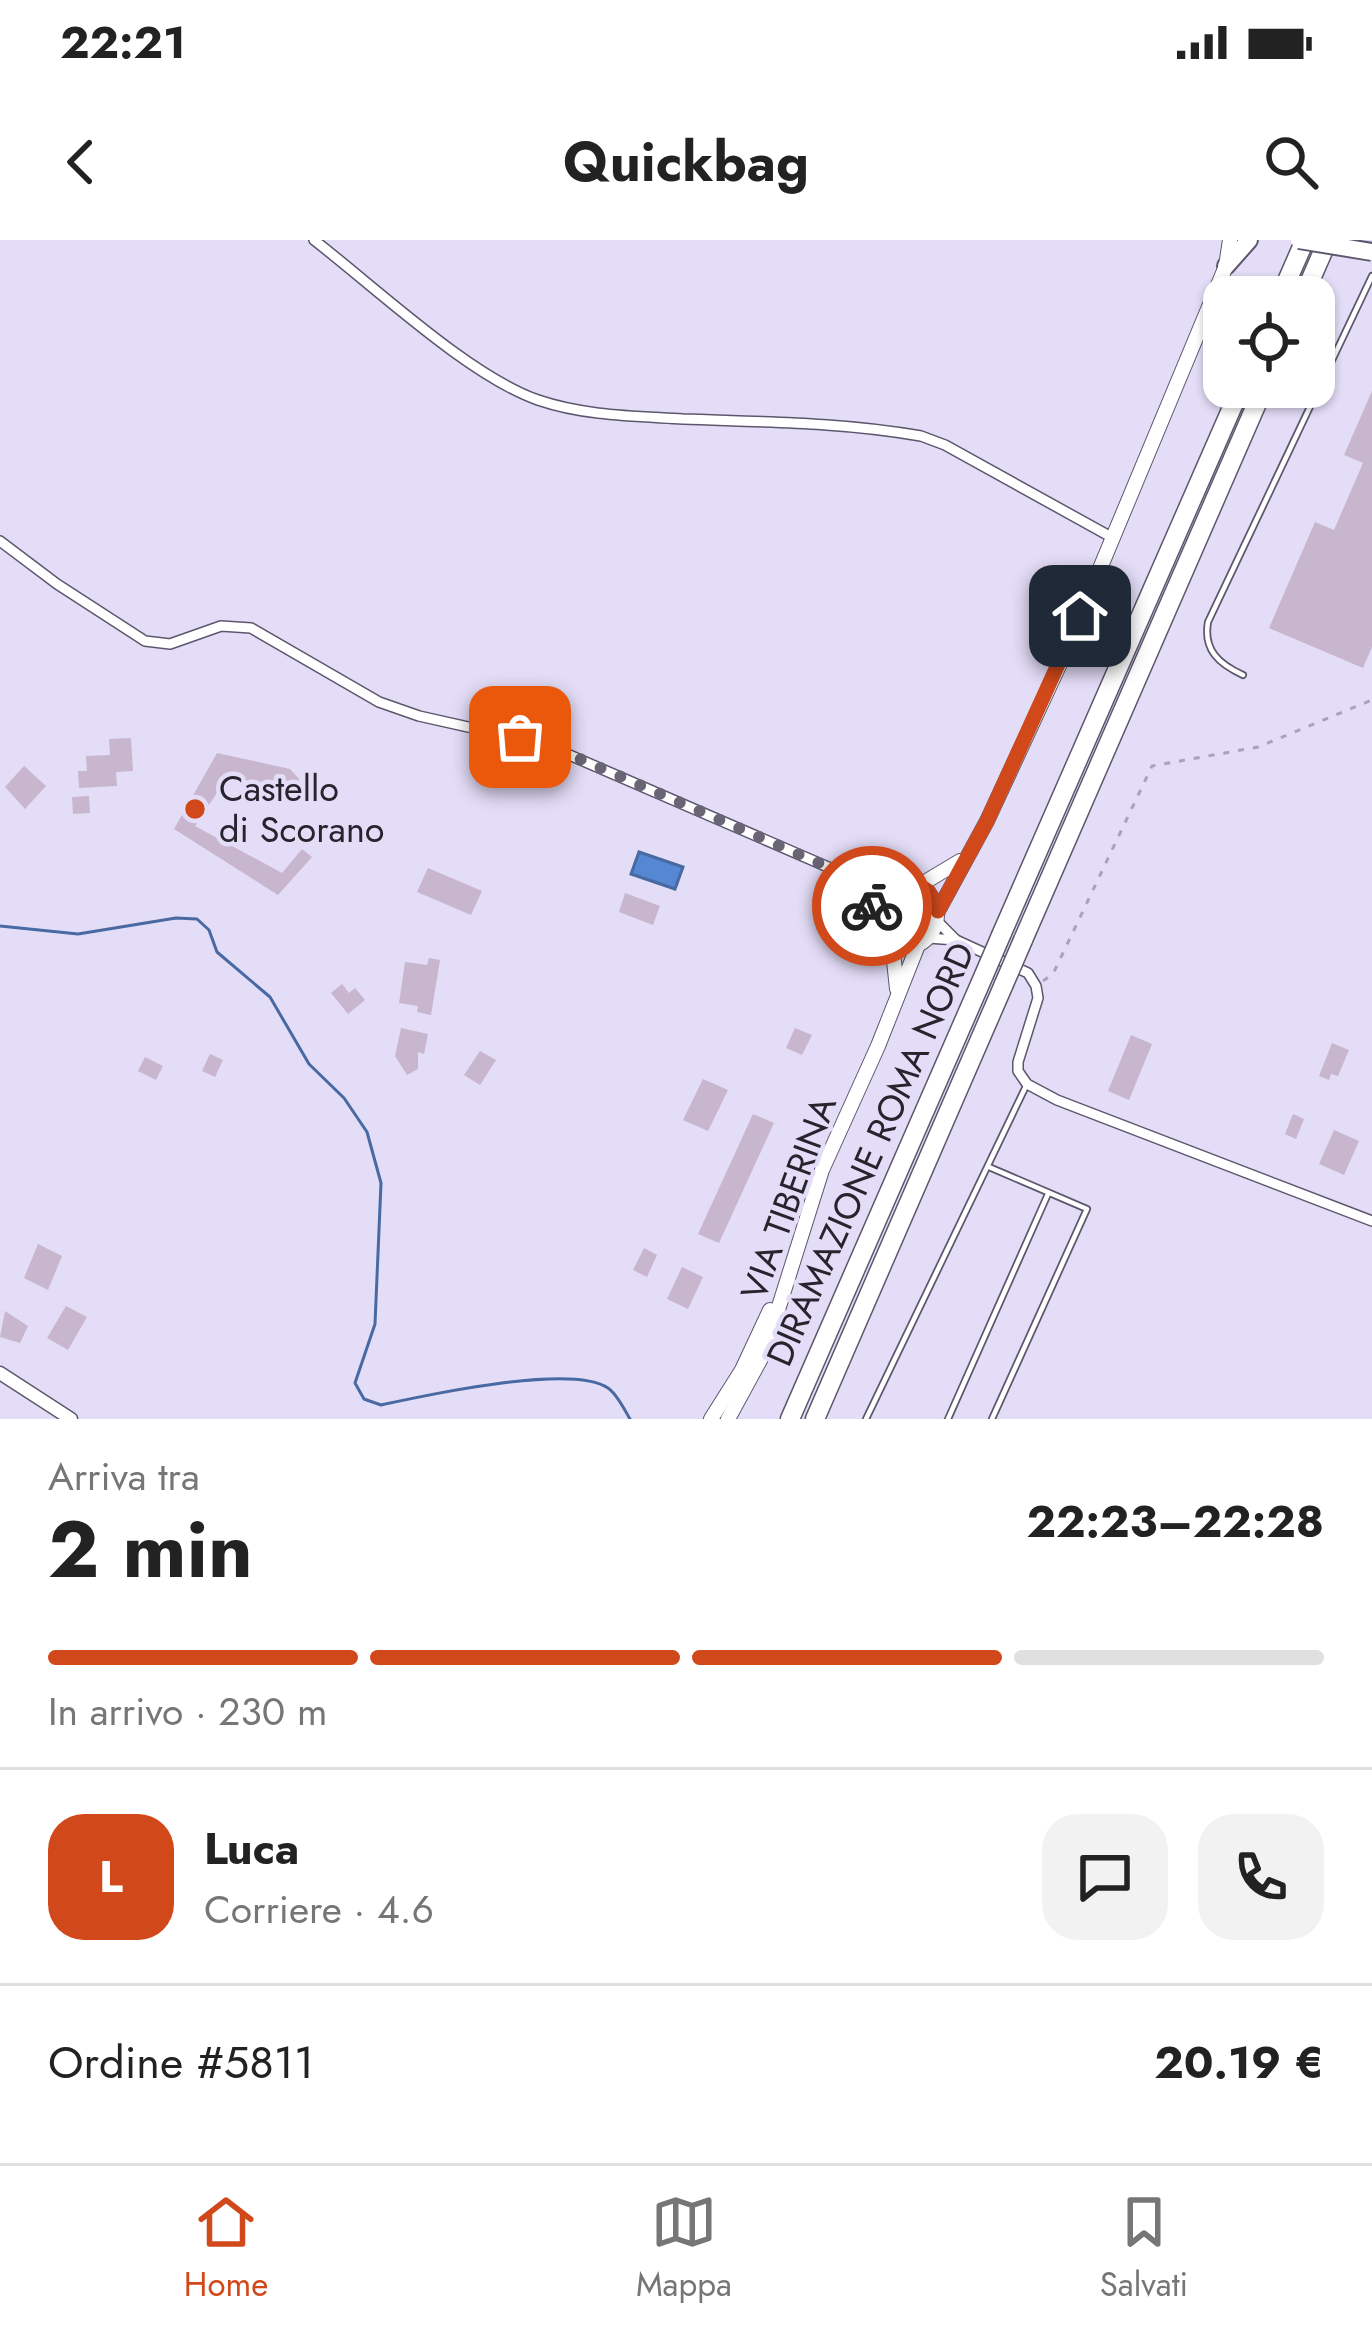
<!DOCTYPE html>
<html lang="it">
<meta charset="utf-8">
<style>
:root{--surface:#fff;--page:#f2f2f2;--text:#222;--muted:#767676;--line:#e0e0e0;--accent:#d1491b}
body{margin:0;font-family:Jost,sans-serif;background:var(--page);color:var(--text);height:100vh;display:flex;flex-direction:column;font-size:45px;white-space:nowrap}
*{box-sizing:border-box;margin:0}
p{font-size:39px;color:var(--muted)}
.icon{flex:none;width:66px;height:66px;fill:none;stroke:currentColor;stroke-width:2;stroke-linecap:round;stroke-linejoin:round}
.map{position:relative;height:1179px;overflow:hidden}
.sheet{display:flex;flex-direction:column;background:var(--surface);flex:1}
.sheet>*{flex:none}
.controls{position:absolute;left:1203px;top:36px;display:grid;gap:24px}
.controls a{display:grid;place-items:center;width:132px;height:132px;border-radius:24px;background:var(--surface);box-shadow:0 3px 9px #0004;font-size:60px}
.pin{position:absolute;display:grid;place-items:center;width:102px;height:102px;color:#fff;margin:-51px;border-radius:24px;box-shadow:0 6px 18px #0006}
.courier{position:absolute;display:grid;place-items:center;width:120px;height:120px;margin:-60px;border:9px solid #d1491b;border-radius:50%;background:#fff;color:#222;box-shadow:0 3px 15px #0007}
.summary em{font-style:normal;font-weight:700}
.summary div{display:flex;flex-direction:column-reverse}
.summary{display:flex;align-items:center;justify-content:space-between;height:204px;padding:0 48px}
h1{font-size:78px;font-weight:700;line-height:90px}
.bar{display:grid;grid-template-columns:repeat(4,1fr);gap:18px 12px;align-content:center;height:144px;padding:0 48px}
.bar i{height:15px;border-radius:9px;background:var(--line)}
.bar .active{background:var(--accent)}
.bar p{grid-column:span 4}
.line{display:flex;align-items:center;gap:30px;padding:0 48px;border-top:3px solid var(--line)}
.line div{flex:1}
.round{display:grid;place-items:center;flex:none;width:126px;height:126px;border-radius:36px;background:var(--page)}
.status{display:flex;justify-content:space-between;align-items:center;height:84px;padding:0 60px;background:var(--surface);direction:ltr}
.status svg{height:33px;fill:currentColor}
header{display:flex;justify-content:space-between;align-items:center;height:156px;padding:0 48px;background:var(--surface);font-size:54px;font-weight:700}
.menu{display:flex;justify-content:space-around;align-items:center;height:168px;border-top:3px solid var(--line);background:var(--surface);font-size:33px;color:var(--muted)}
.menu a{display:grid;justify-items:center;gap:6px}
.menu .active{color:var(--accent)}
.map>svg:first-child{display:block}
</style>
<div class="status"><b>22:21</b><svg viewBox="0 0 49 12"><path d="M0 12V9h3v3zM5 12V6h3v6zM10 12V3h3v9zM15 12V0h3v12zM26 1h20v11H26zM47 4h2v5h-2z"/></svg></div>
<header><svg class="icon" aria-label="back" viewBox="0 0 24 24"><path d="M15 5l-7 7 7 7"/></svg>Quickbag<svg class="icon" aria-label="search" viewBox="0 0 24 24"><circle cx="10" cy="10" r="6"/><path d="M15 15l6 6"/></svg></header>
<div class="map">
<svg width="1372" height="1179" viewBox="0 0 1372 1179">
<rect width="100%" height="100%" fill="#e4ddf8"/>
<!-- green -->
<circle fill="#f0b4de" cx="904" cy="675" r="23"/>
<!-- water -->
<path fill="#5687d2" stroke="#4869a1" stroke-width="3" d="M 639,612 L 683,627 L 675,649 L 631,634 Z"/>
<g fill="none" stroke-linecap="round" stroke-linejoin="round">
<!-- stream -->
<path stroke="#4869a1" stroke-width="3" d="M 0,686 L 78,694 L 176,678 L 197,679 L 209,690 L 217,712 L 270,757 L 309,824 L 344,858 L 367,892 L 381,943 L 375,1084 L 355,1143 L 364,1159 L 381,1165 C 427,1155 572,1123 608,1148 C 617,1154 624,1169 630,1179"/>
</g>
<!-- building -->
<g fill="#c7b6cd">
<path d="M 1372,151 L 1372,407 L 1363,428 L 1269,388 L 1315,282 L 1334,290 L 1363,223 L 1344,215 Z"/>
<path d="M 131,498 L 133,531 L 116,532 L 117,546 L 79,548 L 78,531 L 87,531 L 86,516 L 110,515 L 109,499 Z"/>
<path d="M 217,513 L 290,529 L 299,539 L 296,552 L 267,543 L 265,552 L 250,547 L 252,542 L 228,536 L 195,586 L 282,633 L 302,609 L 312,617 L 278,655 L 174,589 Z"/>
<path d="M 24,526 L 46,546 L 25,569 L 5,547 Z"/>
<path d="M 89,556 L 90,573 L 73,574 L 72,557 Z"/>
<path d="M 428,628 L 482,651 L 471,675 L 417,652 Z"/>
<path d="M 625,653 L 660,666 L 653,685 L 619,672 Z"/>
<path d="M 429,718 L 440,720 L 431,775 L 417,772 L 418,766 L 399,763 L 405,722 L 427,725 Z"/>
<path d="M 342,744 L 349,753 L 355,748 L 365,760 L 348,774 L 331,753 Z"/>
<path d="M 401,788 L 428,794 L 424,814 L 418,812 L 418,829 L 407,835 L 395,816 Z"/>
<path d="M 795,788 L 812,795 L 802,815 L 786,808 Z"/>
<path d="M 1131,795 L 1152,804 L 1129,860 L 1108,851 Z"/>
<path d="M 1332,803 L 1349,810 L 1338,836 L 1331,834 L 1329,840 L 1319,836 Z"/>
<path d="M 480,811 L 496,820 L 480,845 L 464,835 Z"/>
<path d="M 210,814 L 223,820 L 215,837 L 202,831 Z"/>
<path d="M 145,817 L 163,826 L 156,840 L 138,831 Z"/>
<path d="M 703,839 L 728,850 L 708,891 L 683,880 Z"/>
<path d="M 753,874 L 774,883 L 719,1003 L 698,994 Z"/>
<path d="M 1293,874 L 1304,879 L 1296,899 L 1285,894 Z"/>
<path d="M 1334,890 L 1359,901 L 1344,935 L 1319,924 Z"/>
<path d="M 38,1004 L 62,1016 L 48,1050 L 24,1038 Z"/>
<path d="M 644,1008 L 657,1015 L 647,1037 L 633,1030 Z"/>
<path d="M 682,1027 L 703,1037 L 688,1069 L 667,1059 Z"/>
<path d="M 66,1066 L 87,1077 L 68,1110 L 47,1098 Z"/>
<path d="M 5,1071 L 28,1086 L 20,1103 L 0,1097 Z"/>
</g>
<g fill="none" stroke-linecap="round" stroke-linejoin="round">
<!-- service casing -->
<g stroke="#5d576d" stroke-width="8">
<g id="service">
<path d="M 1243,435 C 1219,424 1203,410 1208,382 L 1372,36"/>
<path d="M 989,927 L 1087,969 L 992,1179"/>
<path d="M 866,1179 L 1027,844"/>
<path d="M 948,1179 L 1048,954"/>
</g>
</g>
<!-- minor casing -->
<g stroke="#5d576d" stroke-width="12">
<g id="minor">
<path d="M 314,0 C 375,47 469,136 538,160 C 585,176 634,176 683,179 C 762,182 843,182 921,196 L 945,205 L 1113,298"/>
<path d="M 0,301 L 57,344 L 145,401 L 170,404 L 221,386 L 251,388 L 379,462 L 419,476 L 544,504 L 844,634 L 861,646 L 872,667"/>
<path d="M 855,637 L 896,643"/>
<path d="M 937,681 L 956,700 L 1028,733 L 1036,746 L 1038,758 L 1018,822 L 1018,831 L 1027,844 L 1057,860 L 1372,981"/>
<path d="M 928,698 L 956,700"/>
</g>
</g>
<!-- tertiary casing -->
<g stroke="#5d576d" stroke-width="15">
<path id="tertiary" d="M 0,1133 L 71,1179"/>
</g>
<!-- secondary casing -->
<g stroke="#5d576d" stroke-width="16">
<g id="secondary">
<circle cx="904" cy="675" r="33"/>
<path d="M 920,645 L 960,621"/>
<path d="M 938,671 L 987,581 L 1064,415 L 1226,26 L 1230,0"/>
<path d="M 884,701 L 894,721 L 897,749"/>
<path d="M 711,1179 L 742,1130 L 770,1070"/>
<path d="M 728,1179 L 765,1111 L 822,930 L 878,806 L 918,705"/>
</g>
</g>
<!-- trunk casing -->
<g stroke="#5d576d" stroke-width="20">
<path id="trunk" d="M 1226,26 L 1249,0"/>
</g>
<!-- motorway casing -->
<g stroke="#5d576d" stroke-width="21">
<g id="motorway">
<path d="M 1280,57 L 1305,0"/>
<path d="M 1303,57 L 1328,0"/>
<path d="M 1002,693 L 1241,147"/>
<path d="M 1023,700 L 1264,147"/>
<path d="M 790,1179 L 984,735"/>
<path d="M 815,1179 L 1004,744"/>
</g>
</g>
<!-- path -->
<path stroke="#a9a3b8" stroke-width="3" stroke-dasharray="6 9" stroke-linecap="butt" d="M 1043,741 L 1053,734 L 1152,526 L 1258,507 L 1372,460"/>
<!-- service -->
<use href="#service" stroke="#fff" stroke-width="4.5"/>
<!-- minor -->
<use href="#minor" stroke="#fff" stroke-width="9"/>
<!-- tertiary -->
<use href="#tertiary" stroke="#fff" stroke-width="12"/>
<!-- secondary -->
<use href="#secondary" stroke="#fff" stroke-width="14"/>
<!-- trunk -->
<use href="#trunk" stroke="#fff" stroke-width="16"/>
<!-- motorway -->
<use href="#motorway" stroke="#fff" stroke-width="18"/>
<!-- trunk-bridge casing -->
<g stroke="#5d576d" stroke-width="20" stroke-linecap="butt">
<path id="trunk-bridge" d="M 1299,0 L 1372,12"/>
</g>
<!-- motorway-bridge casing -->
<g stroke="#5d576d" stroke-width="21" stroke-linecap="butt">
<g id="motorway-bridge">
<path d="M 984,735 L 1002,693"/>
<path d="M 1004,744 L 1023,700"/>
</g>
</g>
<!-- trunk-bridge -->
<use href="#trunk-bridge" stroke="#fff" stroke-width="16"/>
<!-- motorway-bridge -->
<use href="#motorway-bridge" stroke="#fff" stroke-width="18"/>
</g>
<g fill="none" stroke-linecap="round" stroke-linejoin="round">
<!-- done -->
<path stroke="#696575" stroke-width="12" stroke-dasharray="0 21.6" d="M 520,497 L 557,509 L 844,634 L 861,646 L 872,666"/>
<!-- route -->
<path stroke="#d1491b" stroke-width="15" d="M 872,666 C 883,641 907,635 929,652 L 938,671 L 987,581 L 1080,376"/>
</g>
<!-- markers -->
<circle fill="#d1491b" stroke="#e4ddf8" stroke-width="4.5" cx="195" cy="569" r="12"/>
<g text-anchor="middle" stroke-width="9" stroke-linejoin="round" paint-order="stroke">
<!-- poi labels -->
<g font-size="36" fill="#27242e" stroke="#e4ddf8" text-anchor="start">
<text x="219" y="561">Castello<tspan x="219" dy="41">di Scorano</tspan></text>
</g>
<!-- street labels -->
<g font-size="36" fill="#27242e" stroke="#e4ddf8">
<text transform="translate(870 914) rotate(-66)" y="13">DIRAMAZIONE ROMA NORD</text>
<text transform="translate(788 958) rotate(-70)" y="13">VIA TIBERINA</text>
</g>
</g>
</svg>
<div class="controls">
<a><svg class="icon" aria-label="locate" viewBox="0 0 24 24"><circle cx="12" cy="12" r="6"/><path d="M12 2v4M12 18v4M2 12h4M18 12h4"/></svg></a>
</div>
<div class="pin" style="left:520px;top:497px;background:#ea580c"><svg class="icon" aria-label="bag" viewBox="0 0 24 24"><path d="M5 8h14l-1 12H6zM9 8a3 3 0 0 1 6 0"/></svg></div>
<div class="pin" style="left:1080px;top:376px;background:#1f2937"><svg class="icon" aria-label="home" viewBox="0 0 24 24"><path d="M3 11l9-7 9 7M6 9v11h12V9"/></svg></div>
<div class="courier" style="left:872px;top:666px"><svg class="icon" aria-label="bike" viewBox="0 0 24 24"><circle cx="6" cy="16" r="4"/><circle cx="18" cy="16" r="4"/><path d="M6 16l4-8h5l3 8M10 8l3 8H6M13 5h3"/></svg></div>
</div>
<section class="sheet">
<div class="summary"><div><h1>2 min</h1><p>Arriva tra</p></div><em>22:23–22:28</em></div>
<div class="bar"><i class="active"></i><i class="active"></i><i class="active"></i><i></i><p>In arrivo · 230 m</p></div>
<div class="line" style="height:216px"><b class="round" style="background:var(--accent);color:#fff">L</b><div><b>Luca</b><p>Corriere · 4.6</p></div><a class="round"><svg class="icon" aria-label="chat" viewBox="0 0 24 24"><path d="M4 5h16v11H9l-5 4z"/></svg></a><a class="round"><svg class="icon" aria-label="phone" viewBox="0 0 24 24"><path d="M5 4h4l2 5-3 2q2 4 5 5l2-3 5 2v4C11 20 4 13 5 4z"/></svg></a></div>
<div class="line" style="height:156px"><div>Ordine #5811</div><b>20.19 €</b></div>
</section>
<nav class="menu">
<a class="active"><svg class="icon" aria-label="home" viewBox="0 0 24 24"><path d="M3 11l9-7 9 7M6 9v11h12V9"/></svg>Home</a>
<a><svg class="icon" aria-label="map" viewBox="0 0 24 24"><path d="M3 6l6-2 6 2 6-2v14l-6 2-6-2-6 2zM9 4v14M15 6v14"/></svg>Mappa</a>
<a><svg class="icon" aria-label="saved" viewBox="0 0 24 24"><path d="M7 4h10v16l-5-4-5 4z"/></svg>Salvati</a>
</nav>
